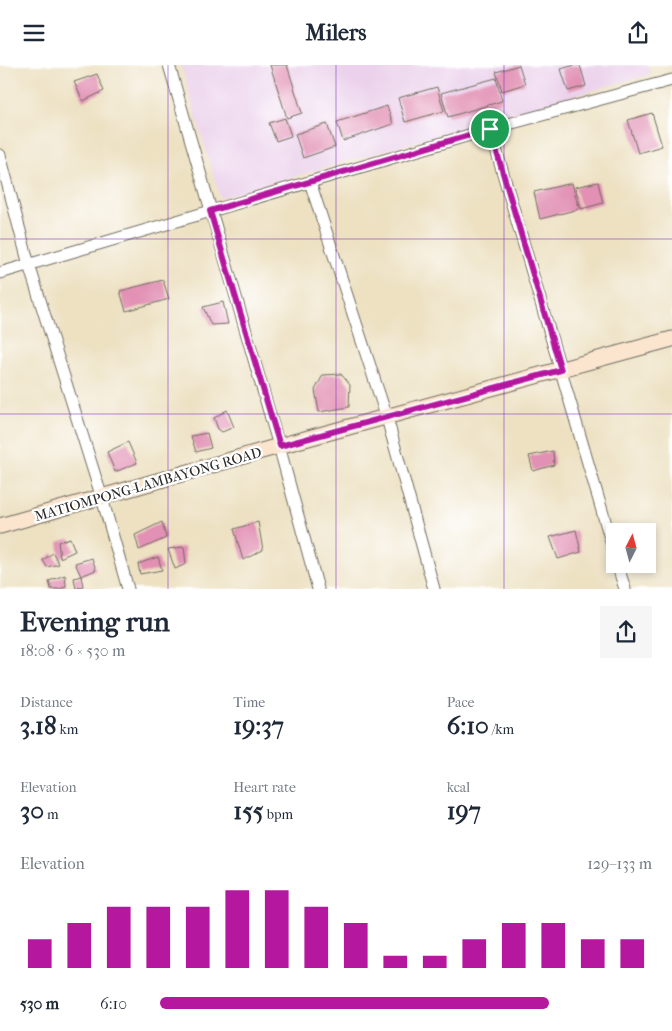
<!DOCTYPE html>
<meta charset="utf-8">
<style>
:root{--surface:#fff;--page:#f6f6f7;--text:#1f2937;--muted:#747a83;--accent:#b5179e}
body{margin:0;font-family:"IM FELL French Canon",serif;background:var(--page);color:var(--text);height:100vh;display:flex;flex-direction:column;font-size:19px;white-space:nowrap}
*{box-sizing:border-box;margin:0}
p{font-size:16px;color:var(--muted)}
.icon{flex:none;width:28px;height:28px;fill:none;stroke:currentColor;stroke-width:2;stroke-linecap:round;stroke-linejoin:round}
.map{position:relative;height:524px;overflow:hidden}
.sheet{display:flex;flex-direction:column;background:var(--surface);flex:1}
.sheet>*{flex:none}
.needle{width:32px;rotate:6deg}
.tools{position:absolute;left:606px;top:458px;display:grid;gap:10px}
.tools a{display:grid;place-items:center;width:50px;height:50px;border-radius:0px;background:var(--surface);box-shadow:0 2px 8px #0003;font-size:25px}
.pin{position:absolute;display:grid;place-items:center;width:42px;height:42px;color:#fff;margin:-21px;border:2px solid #fff;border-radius:50%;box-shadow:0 1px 5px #0007}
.round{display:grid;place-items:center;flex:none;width:52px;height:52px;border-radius:0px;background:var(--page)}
.head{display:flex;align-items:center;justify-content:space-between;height:85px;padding:0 20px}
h1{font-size:28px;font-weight:700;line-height:38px}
.stats{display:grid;grid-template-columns:repeat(3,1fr);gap:8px;height:85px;padding:5px 20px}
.stats div{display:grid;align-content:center}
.stats b{font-size:25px;font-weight:700}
.stats small{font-size:14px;font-weight:400}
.stats p{font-size:14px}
.chart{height:140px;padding:10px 20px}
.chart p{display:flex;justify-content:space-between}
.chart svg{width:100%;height:90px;margin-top:5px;stroke:var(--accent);stroke-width:6}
ul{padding:0 20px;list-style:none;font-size:16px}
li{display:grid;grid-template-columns:80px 60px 1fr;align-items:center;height:38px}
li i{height:12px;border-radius:6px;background:var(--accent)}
header{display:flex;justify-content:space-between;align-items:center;height:65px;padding:0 20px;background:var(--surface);font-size:22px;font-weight:700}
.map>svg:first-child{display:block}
.built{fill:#ebd1eb}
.building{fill:#e290b4}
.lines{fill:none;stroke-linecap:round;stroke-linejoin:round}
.minor-casing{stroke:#6f6b60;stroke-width:13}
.secondary-casing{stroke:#6f6b60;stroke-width:17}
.minor{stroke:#fff;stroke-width:11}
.secondary{stroke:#fbe5cf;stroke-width:15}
.route-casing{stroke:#fff;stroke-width:10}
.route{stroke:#b5179e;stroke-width:6}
.grid{fill:none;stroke:#7b2cbf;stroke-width:1;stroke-opacity:0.55}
.labels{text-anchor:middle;stroke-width:4.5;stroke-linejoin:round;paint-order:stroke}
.street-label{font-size:14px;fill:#2b2b2b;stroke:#fff}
</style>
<header><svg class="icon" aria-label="menu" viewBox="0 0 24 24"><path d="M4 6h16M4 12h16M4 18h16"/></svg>Milers<svg class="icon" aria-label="share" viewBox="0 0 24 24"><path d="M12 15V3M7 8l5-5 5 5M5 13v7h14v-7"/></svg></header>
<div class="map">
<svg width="672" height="524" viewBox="0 0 672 524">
<rect width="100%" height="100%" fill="#fff"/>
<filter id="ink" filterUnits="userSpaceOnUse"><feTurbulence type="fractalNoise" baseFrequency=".02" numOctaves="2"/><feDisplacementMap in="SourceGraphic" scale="10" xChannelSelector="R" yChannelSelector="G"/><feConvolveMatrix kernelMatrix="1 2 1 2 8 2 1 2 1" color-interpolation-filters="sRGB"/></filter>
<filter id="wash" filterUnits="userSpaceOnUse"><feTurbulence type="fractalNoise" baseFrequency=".0096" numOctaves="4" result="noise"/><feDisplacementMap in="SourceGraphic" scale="20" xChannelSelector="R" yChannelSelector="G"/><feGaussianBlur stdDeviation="1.12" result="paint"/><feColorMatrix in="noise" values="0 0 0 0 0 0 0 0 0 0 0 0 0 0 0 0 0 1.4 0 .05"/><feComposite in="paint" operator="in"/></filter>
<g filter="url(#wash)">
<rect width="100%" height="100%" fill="#ede1c2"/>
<polygon class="built" points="181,0 648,0 650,9 220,133"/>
<g id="blocks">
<g class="building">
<polygon points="270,0 287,0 302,48 287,53"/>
<polygon points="519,0 525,19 502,26 496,7"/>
<polygon points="575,0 580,0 586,21 568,26 561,4"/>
<polygon points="97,9 104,26 83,36 74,17"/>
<polygon points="496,13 502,36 448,52 441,28"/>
<polygon points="437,22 444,46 405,57 398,33"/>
<polygon points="387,41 393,59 343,76 337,57"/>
<polygon points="652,48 662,81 638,88 628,55"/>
<polygon points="285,53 291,71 276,76 269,58"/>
<polygon points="327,59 335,82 303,93 295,69"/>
<polygon points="598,117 603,138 581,144 575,122"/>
<polygon points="572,118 579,144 540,154 534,127"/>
<polygon points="163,215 169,234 126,246 120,226"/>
<polygon points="223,237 228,259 211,260 203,242"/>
<polygon points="341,309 350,320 349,342 319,347 315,325 323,310"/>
<polygon points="227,345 234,362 222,367 218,364 214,353"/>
<polygon points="207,368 211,383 196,387 191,371"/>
<polygon points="128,377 137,398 115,407 107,387"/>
<polygon points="553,386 554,400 533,406 529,391"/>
<polygon points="162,457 166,473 139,485 135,470"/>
<polygon points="258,457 263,485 243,495 234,464"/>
<polygon points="576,465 581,487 558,494 550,472"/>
<polygon points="70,473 75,486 60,493 58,477"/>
<polygon points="184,482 186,499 175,504 168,484"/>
<polygon points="53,488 59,499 47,502 43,495"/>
<polygon points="158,492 162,505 140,509 138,499"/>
<polygon points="92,493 96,505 81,511 75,498"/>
<polygon points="65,510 66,521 60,524 51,524 49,516"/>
<polygon points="81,511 83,521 76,524 74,513"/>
</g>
</g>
</g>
<g filter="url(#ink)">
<use href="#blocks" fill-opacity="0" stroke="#6f6b60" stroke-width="1"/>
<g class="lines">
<g class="minor-casing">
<g id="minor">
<polyline points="169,0 279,381 318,524"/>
<polyline points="490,64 615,490"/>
<polyline points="0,90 29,200 102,433 128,524"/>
<polyline points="310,117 387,353 434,524"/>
<polyline points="0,208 490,64 672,15"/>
<polyline points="617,499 625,524"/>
</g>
</g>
<g class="secondary-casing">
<polyline id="secondary" points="0,461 279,381 672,274"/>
</g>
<use href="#minor" class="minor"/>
<use href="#secondary" class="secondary"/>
</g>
</g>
<g class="lines" filter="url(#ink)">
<g class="route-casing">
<polygon id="route" points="490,64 561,305 280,381 210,146"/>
</g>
<use href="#route" class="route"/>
</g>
<path class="grid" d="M168,0v524M336,0v524M504,0v524M0,174h672M0,349h672"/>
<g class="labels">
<g class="street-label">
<text transform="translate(148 419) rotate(-16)" y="5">MATIOMPONG-LAMBAYONG ROAD</text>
</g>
</g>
</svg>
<div class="tools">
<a><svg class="needle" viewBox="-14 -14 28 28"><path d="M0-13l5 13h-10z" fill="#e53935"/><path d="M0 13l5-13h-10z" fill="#747a83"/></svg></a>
</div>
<div class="pin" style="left:490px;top:64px;background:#1e9e55"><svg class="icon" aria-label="arrive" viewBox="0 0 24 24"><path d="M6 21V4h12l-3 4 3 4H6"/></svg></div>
</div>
<section class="sheet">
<div class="head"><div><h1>Evening run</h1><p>18:08 · 6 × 530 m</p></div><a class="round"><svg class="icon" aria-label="share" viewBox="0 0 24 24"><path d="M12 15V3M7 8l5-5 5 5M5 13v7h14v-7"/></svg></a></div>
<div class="stats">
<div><p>Distance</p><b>3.18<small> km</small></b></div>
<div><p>Time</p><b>19:37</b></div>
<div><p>Pace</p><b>6:10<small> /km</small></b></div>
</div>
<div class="stats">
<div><p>Elevation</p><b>30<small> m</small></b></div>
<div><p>Heart rate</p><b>155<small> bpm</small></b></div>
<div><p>kcal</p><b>197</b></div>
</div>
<div class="chart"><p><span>Elevation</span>129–133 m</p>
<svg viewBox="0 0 160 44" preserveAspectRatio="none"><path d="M5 44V30M15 44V22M25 44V14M35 44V14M45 44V14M55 44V6M65 44V6M75 44V14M85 44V22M95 44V38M105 44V38M115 44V30M125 44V22M135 44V22M145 44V30M155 44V30"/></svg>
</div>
<ul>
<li><b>530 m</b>6:10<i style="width:79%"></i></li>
</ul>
</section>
